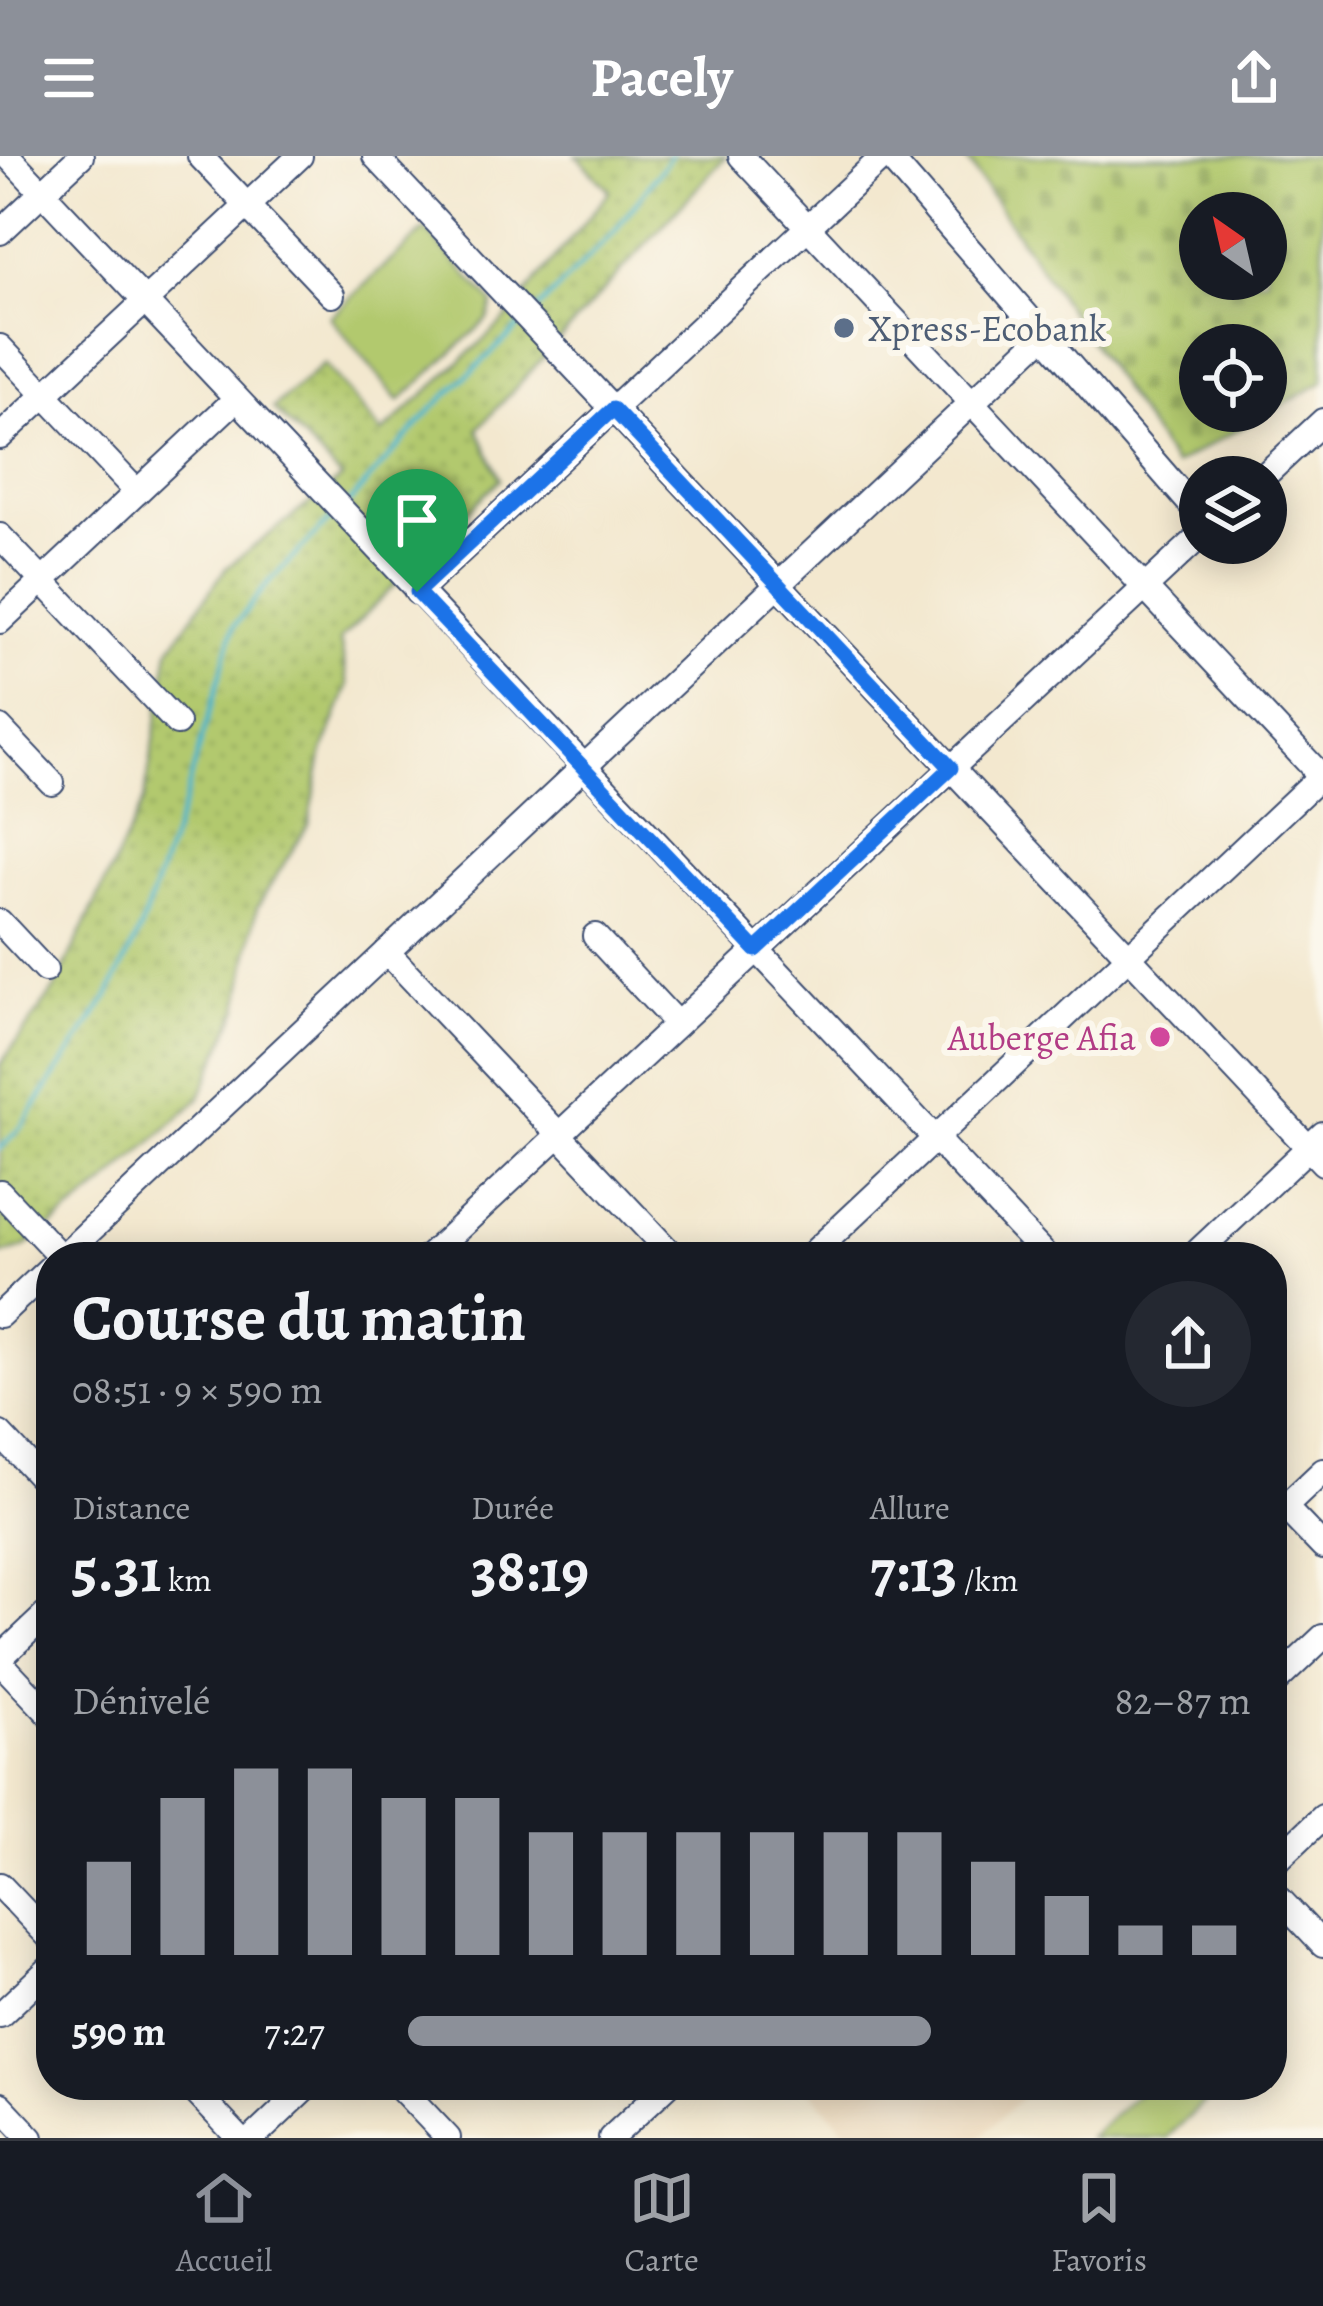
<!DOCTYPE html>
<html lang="fr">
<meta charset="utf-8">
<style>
:root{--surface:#171b24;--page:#242831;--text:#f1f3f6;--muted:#9ea1a6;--line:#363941;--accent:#8c9099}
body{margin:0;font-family:Alegreya,serif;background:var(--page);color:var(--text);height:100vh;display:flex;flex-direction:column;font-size:45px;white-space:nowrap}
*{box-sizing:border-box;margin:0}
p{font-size:39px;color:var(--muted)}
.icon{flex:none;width:66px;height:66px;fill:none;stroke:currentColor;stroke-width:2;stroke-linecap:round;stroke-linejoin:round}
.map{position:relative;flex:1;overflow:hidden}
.sheet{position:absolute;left:36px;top:1086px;width:1251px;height:858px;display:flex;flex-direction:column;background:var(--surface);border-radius:48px;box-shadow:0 6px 30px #0003}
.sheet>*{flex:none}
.needle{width:78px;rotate:326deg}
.buttons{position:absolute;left:1179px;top:36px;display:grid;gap:24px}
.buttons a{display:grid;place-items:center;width:108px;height:108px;border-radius:50%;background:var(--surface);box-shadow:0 6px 30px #0003;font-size:60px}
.pin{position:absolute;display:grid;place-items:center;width:102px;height:102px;color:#fff;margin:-123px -51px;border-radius:50% 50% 50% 0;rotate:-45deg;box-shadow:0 0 12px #0007}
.pin .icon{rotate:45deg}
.round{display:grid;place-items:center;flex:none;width:126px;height:126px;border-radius:63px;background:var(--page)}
.summary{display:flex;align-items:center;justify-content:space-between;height:204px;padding:0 36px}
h1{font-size:66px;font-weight:700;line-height:90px}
.metrics{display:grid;grid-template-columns:repeat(3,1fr);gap:18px;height:204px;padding:12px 36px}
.metrics div{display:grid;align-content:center}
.metrics b{font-size:60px;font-weight:700}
.metrics small{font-size:33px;font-weight:400}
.metrics p{font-size:33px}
.chart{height:336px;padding:24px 36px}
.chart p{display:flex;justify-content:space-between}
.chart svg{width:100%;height:216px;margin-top:12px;stroke:var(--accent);stroke-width:6}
ul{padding:0 36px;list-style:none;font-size:39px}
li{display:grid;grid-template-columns:192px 144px 1fr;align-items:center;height:90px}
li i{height:30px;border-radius:15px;background:var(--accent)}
header{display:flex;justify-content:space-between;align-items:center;height:156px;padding:0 36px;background:var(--accent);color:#fff;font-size:54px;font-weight:700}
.menu{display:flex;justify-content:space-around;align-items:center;height:168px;border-top:3px solid var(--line);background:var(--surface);font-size:33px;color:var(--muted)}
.menu a{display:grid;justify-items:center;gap:6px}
.menu .current{color:var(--accent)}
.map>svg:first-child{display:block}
.built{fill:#ecd8ba}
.grass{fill:url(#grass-dots);stroke:#667c66;stroke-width:3}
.cemetery{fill:url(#cemetery-stones);stroke:#667c66;stroke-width:3;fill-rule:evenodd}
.garden{fill:#b2c96e;stroke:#667c66;stroke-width:3}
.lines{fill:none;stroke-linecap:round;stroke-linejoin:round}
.stream{stroke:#4db6cb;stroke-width:4.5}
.minor-casing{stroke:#3b4b6f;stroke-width:28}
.minor{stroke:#fff;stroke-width:24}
.route-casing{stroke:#fff;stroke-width:24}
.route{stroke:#1a73e8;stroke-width:15}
.service-dot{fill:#5c6f8a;stroke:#fbf7ec;stroke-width:4.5}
.hotel-dot{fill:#d1479c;stroke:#fbf7ec;stroke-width:4.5}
.labels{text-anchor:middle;stroke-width:12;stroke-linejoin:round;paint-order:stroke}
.service-label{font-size:36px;fill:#4e5e75;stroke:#fbf7ec;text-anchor:start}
.hotel-label{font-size:36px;fill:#b23c85;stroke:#fbf7ec;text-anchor:end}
</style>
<header><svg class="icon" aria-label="menu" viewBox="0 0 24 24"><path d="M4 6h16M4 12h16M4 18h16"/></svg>Pacely<svg class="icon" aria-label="share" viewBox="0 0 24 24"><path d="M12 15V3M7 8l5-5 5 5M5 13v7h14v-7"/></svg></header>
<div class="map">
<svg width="1323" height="1982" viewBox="0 0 1323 1982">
<defs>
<pattern id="grass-dots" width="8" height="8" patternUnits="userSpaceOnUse" patternTransform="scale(3)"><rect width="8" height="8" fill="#b2c96e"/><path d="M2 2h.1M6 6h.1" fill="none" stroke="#98ad62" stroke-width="1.8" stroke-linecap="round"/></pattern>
<pattern id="cemetery-stones" width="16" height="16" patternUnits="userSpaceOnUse" patternTransform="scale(3)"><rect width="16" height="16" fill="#b2c96e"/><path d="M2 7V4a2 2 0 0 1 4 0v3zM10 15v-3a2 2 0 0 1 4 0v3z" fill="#98ad62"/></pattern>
</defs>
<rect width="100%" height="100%" fill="#fbf7ec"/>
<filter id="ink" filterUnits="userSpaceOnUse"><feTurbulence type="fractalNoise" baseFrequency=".00833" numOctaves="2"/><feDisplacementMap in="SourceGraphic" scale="24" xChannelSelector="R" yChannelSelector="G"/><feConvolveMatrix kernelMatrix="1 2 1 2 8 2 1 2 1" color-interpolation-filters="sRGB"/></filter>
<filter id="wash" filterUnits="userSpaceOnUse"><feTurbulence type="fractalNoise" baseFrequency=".004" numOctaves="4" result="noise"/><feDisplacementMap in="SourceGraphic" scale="48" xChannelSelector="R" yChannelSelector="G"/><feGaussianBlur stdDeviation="2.7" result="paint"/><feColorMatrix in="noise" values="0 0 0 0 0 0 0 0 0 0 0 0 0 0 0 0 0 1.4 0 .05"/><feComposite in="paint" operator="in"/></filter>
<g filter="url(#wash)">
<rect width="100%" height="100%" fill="#f3e8cf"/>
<polygon class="built" points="805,1929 1035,1929 979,1982 853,1982"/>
<polygon class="grass" points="577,0 726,0 478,273 500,323 340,484 348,530 322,599 309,667 257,751 239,851 199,943 100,1033 24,1092 0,1099 0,909 54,834 144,645 169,494 226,412 342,322 273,252 324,208 382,277 502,167 610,35"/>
<path class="cemetery" d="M964,0h359v226l-149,83zM1200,57h66v66h-66zM1200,189h66v66h-66z"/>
<g class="garden">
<polygon points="425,73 493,147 488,163 399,245 330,161"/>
<polygon points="1146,1929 1193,1929 1207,1944 1166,1982 1089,1982"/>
</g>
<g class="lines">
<g class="stream">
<polyline points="533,158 614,76 671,0"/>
<polyline points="349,347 431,254 520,170"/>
<polyline points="0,993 22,970 107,842 139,777 184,647 234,470 268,427 336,358"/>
</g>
</g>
</g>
<g filter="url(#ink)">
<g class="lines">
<g class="minor-casing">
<g id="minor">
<polyline points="8,0 1047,1101"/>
<polyline points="200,0 332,139"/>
<polyline points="375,0 1323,1007"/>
<polyline points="741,0 1323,622"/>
<polyline points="888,0 1200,359"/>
<polyline points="0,76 81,0"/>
<polyline points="0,191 137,336"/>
<polyline points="0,281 300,0"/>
<polyline points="1263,321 1323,265"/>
<polyline points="0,380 177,567"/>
<polyline points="417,436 884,0"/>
<polyline points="0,465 236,243"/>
<polyline points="0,572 52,627"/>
<polyline points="0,766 45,814"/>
<polyline points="595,780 677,868"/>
<polyline points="387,796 674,1101"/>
<polyline points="0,1036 61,1101"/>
<polyline points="62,1101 1044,179"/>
<polyline points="428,1101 1200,380"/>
<polyline points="809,1101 1323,618"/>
<polyline points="1192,1101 1323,978"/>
<polyline points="0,1159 51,1111"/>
<polyline points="0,1278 51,1332"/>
<polyline points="1272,1338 1323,1391"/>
<polyline points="1272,1363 1323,1315"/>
<polyline points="0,1502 51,1454"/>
<polyline points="0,1506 51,1560"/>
<polyline points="1272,1529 1323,1481"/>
<polyline points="1272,1709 1323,1661"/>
<polyline points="0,1729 51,1783"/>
<polyline points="1272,1735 1323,1789"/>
<polyline points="0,1859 51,1811"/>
<polyline points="189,1929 239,1982"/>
<polyline points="398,1929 448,1982"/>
<polyline points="0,1949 31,1982"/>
<polyline points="253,1982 309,1929"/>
<polyline points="611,1982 668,1929"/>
</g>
</g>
<use href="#minor" class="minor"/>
</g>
</g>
<g class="lines" filter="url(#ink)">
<g class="route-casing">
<polygon id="route" points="613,253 951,612 756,794 417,436"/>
</g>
<use href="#route" class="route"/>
</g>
<circle class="service-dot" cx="844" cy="172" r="12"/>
<circle class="hotel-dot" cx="1160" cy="881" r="12"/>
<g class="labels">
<g class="service-label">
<text x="868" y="185">Xpress-Ecobank</text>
</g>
<g class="hotel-label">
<text x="1136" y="894">Auberge Afia</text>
</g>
</g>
</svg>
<div class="buttons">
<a><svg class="needle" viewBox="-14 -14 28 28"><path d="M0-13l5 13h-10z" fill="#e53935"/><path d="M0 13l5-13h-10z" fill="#9ea1a6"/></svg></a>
<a><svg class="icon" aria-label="locate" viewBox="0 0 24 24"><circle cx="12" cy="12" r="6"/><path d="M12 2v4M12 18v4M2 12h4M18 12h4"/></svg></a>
<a><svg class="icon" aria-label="layers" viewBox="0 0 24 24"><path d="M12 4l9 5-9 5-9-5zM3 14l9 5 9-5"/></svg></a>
</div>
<div class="pin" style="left:417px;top:436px;background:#1e9e55"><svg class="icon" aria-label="arrive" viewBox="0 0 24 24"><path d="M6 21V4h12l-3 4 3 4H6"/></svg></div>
<section class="sheet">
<div class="summary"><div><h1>Course du matin</h1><p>08:51 · 9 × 590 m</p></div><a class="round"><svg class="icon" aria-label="share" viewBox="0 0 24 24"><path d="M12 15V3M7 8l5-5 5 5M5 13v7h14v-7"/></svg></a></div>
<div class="metrics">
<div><p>Distance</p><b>5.31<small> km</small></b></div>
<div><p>Durée</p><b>38:19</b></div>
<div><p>Allure</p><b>7:13<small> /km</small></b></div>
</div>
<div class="chart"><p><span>Dénivelé</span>82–87 m</p>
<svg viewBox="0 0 160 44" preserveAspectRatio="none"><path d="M5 44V25M15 44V12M25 44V6M35 44V6M45 44V12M55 44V12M65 44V19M75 44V19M85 44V19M95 44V19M105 44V19M115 44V19M125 44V25M135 44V32M145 44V38M155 44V38"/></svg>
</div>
<ul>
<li><b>590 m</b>7:27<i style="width:62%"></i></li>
</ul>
</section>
</div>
<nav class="menu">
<a class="current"><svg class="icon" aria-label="home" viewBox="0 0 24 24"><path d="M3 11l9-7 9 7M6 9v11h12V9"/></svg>Accueil</a>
<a><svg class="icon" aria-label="map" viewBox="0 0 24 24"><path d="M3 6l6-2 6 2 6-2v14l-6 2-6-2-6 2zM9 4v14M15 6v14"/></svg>Carte</a>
<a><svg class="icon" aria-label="saved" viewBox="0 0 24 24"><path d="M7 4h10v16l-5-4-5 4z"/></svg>Favoris</a>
</nav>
